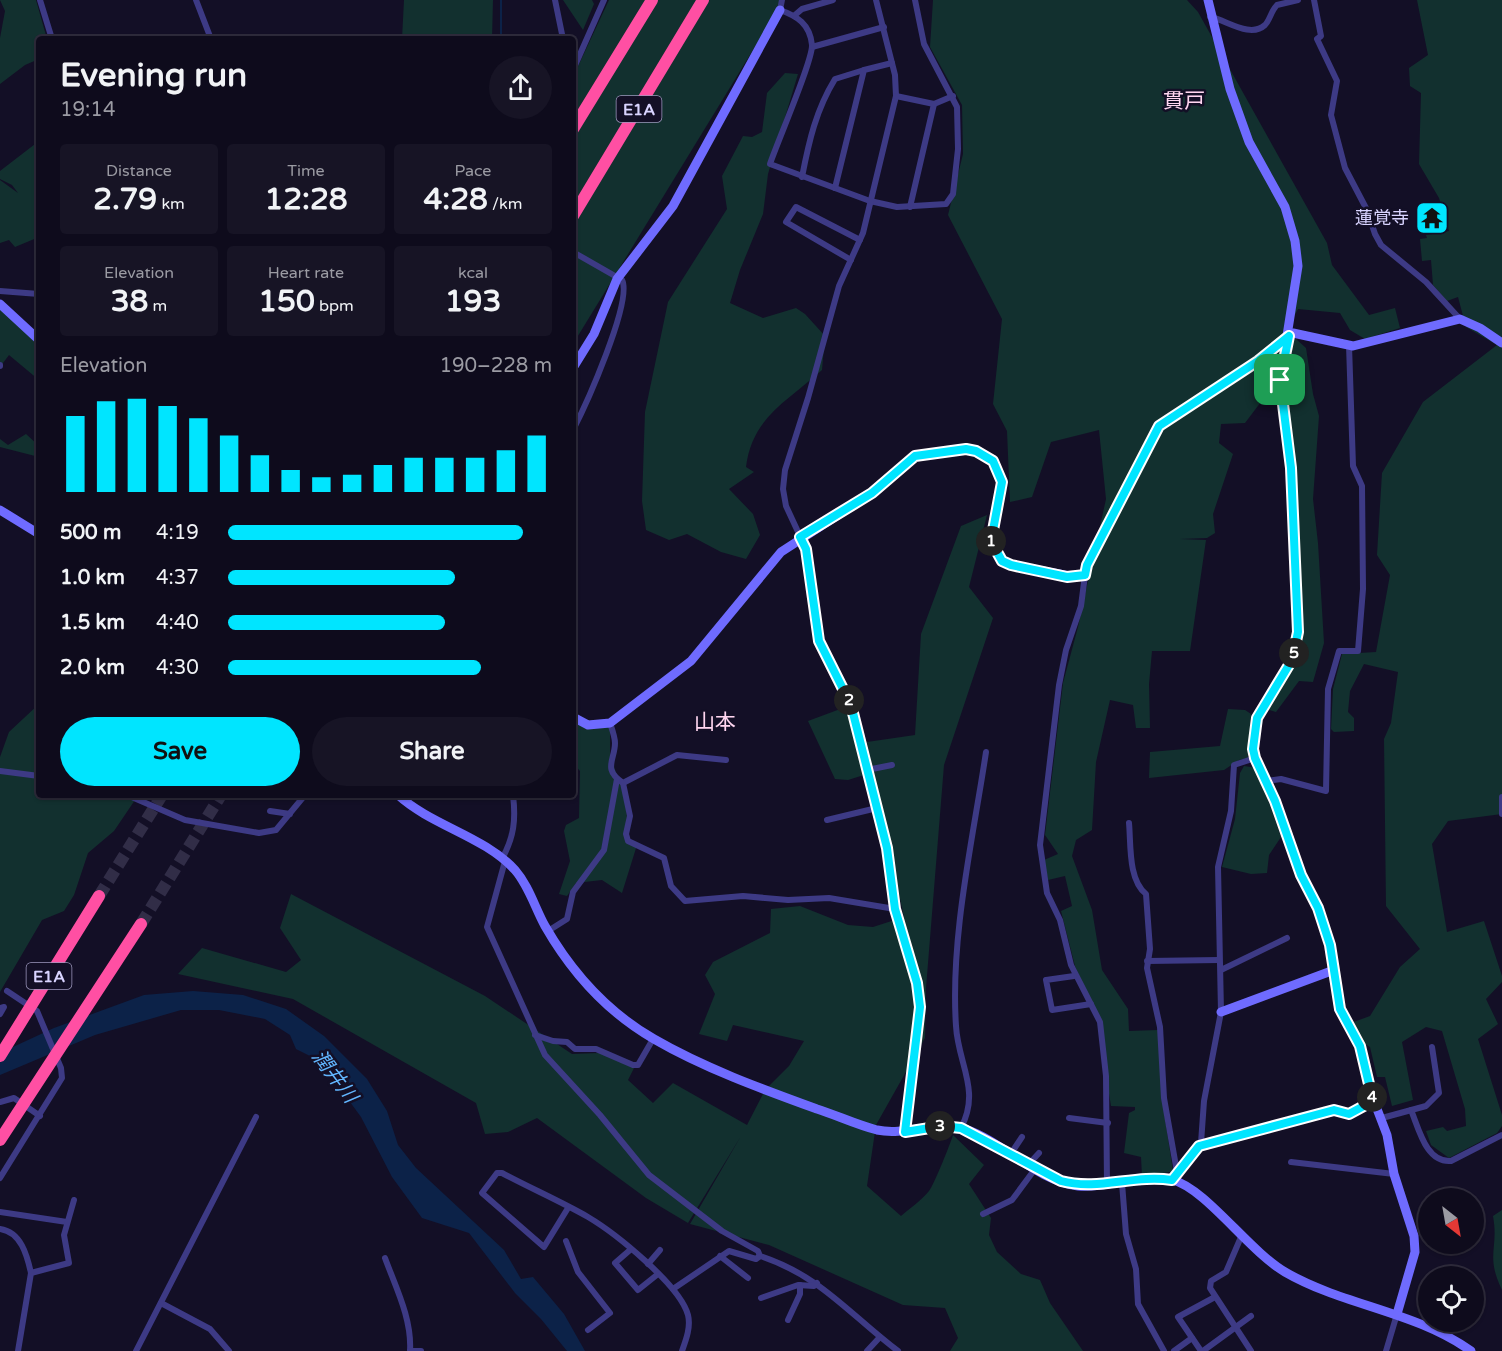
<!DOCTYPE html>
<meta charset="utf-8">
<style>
:root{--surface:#0e0b1c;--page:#171425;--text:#f1f3f6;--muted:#9b9ba3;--line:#2e2b3b;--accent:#00e5ff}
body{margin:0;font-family:"Varela Round","Noto Sans JP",sans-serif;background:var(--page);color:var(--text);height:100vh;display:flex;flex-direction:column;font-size:22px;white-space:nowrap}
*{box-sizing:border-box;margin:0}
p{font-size:20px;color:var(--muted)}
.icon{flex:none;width:33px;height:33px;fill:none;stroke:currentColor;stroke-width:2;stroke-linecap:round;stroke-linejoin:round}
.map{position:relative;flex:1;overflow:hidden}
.panel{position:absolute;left:36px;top:36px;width:540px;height:762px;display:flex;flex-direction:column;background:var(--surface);border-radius:6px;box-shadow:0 2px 4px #0004,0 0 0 2px var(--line)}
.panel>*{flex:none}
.needle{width:39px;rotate:149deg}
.controls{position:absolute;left:1418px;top:1188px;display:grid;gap:12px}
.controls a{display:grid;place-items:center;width:66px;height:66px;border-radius:50%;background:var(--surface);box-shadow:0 2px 4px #0004,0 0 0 2px var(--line);font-size:30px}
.pin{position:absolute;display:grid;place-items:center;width:51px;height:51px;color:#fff;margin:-26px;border-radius:12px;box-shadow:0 3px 9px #0006}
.km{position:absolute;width:30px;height:30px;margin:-15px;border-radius:50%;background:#222;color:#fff;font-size:16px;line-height:30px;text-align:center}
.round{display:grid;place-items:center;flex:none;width:63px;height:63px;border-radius:32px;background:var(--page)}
.overview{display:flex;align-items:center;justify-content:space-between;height:102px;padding:0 24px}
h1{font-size:33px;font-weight:700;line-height:45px}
.stats{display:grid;grid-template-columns:repeat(3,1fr);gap:9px;height:102px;padding:6px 24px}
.stats div{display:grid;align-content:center;border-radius:6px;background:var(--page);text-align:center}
.stats b{font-size:30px;font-weight:700}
.stats small{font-size:16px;font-weight:400}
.stats p{font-size:16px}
.chart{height:168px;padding:12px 24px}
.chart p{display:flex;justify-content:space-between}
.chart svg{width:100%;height:108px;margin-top:6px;stroke:var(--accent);stroke-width:6}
.button{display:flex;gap:12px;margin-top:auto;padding:12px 24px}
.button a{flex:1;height:69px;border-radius:36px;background:var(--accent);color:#111;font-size:24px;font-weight:700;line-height:69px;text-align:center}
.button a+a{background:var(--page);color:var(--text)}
ul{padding:0 24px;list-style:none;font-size:20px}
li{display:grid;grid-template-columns:96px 72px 1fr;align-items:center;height:45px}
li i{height:15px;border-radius:8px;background:var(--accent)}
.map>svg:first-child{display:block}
.green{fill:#12302f}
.water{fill:#0c2248}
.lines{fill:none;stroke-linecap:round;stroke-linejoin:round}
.stream{stroke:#0c2248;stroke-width:2}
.highway-tunnel{stroke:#312d47;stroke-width:12;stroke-dasharray:12 6;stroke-linecap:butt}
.street{stroke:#3d3a85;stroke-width:6}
.secondary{stroke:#6f6bff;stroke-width:9}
.highway{stroke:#ff4fa3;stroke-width:12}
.highway-bridge{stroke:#ff4fa3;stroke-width:12}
.route-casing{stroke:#fff;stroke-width:12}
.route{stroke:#00e5ff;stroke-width:8}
.labels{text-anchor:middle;stroke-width:5;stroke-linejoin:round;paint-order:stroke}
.shield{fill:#130f26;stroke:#9e99be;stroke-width:1.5}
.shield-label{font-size:16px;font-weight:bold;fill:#d9d4ff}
.poi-label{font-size:18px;fill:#d9d4ff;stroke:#130f26;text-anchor:end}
.water-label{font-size:20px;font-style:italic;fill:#62b6ff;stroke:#130f26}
.quarter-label{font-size:21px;fill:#ffd6f0;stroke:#130f26}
</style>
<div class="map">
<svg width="1502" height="1351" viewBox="0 0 1502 1351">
<rect width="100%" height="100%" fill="#130f26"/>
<g class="green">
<polygon points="0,0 36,0 47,39 39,39 39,59 25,65 0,84 0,38 5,11"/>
<polygon points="404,0 493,0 492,39 402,39"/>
<polygon points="563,0 592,0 594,4 583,30"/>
<polygon points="609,0 781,0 775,14 573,344 573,77"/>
<polygon points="933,0 1187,0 1198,12 1327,243 1332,265 1369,315 1395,308 1400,328 1365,339 1350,330 1340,313 1298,309 1286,332 1273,345 1296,339 1306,348 1313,394 1319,416 1313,499 1318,543 1324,643 1313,682 1299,681 1276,712 1266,709 1299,653 1298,572 1287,398 1267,394 1245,423 1221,424 1219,443 1233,454 1213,514 1215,533 1207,538 1180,539 1206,540 1190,651 1152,651 1149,684 1150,728 1136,728 1133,705 1110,700 1096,762 1092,830 1076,840 1072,856 1092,910 1102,970 1128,1009 1129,1031 1158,1030 1164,1112 1173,1171 1170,1172 1142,1176 1141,1157 1124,1153 1129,1113 1135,1110 1135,1107 1111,1106 1096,1014 1075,966 1061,911 1072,906 1065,876 1048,880 1044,860 1058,854 1045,835 1063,683 1078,627 1106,499 1099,430 1051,442 1032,497 1010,502 1007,431 993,404 1002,319 948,215 963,154 962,105 930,47"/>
<polygon points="1417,0 1502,0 1502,814 1448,821 1432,844 1447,932 1484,921 1502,976 1502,982 1486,999 1498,1024 1478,1039 1502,1115 1502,1126 1497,1133 1449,1158 1431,1145 1426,1131 1443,1127 1447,1131 1466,1126 1465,1109 1442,1031 1426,1027 1402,1042 1413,1100 1392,1106 1385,1077 1377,1077 1370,1047 1360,1041 1351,1023 1370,1016 1400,967 1420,949 1386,906 1384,739 1391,723 1398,672 1364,664 1350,691 1348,712 1354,718 1354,731 1334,732 1331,729 1333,689 1342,654 1376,652 1390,575 1377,555 1382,473 1423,402 1497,345 1466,327 1458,297 1447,301 1433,285 1431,260 1422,261 1420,239 1427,238 1426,235 1449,231 1439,198 1419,164 1421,93 1410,86 1409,68 1428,55"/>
<path d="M785,73l13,1 -30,100 -5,40 -23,56 -10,33 33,15 33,-10 9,6 20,22 -3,34c-34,31 -70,47 -76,97l8,5 -25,17 24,25 7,21 -14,24 -25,-7 -34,-18 -18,6 -23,-10 -4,-29 3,-89 23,-110 59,-93 -5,-33 21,-40 9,1 10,-5 5,-39z"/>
<polygon points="39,141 39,190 36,192 39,198 39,237 15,247 9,240 0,243 0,180 18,193 12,185 0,179 0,171"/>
<polygon points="0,304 39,340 39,380 9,355 0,367"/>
<polygon points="26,434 39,446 39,457 0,447 0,439 8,445"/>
<path d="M987,515l-18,72 24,31 -49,147 -18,223 -1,50 -49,87 -9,61 34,30c9,-8 21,-16 28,-25 5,-6 22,-49 24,-56l31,30 -15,19 22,34 -2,17 8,17 24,22 19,6 10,23 33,48h-133l8,-13 -13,-30 -42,-3 -134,-60 -79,-21 51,-88 -53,87 -42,-25 -109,-80 -29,14 -23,2 -9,-31 -183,-104 -115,-25 24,-26 84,24 15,-12 -21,-32 11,-34 194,102 87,58 27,-1 36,13 -7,14 25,23 20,-20 74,42 18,-35 24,-24 15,-25 -71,-16 -6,16 -28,-7 16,-40 -10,-19 8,-13 57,-29 1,-24 29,-3 48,19 25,2 31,-10 -37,-175 48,-7 6,-101 40,-108z"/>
<polygon points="39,704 39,795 128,795 135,800 114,831 88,853 74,895 64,911 42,920 0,992 0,757 9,732"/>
<polygon points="851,705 867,774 848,780 835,779 808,721"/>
<polygon points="1228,709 1245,710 1251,714 1248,758 1239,760 1224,770 1149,778 1150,752 1220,746"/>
<polygon points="573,717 588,725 610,723 610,756 626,799 628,841 637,845 622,893 602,880 576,883 567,896 559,894 570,861 564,831 566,825 579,818 580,771 573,763"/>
<polygon points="1244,766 1257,768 1281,837 1269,855 1267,873 1251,874 1222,867 1235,819 1240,773"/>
<path d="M1502,1210v80c-17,-35 -3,-41 -9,-74z"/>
</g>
<polygon class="water" points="193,991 243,995 286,1009 324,1036 367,1079 387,1111 398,1145 416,1168 504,1250 521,1279 533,1277 564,1314 585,1351 567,1351 541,1319 515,1293 469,1233 422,1218 392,1177 361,1117 320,1061 296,1049 290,1035 265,1019 219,1010 181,1010 95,1035 0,1075 0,1053 54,1028 144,995"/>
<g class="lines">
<polyline class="stream" points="501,0 501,39"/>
<g class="highway-tunnel">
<polyline points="99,896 162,795"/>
<polyline points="141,924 221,795"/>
</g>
<g class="street">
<polyline points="40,0 52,39"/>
<polyline points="196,0 211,39"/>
<polyline points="555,0 563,39"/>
<path d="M782,0l-2,10c17,6 30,14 32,35 1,15 -35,98 -42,119l100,37 27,6 49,-3 7,-10 5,-45 -1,-42 -33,-63 -9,-44"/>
<polyline points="876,0 895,75 896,96 863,233 839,286 808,398 785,470 783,489 786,506 806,549 819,641 851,705 887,848 895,909 917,983 920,1007 905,1132"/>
<polyline points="1314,0 1321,36 1317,39 1337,81 1331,115 1345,168 1367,210 1375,234 1381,245 1426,282 1460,319"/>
<polyline points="795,15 802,9 833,0"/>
<path d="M1210,17c15,2 40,22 55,8 5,-5 6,-14 12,-20l21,-5"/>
<polyline points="812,47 884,27"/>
<polyline points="573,70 604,0"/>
<polyline points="896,96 934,104 953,96"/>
<path d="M802,177c7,-36 14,-67 33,-98l29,-9"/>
<polyline points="835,188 864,70 892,63"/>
<polyline points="910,207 934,104"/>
<path d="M573,252l49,28c11,21 -37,127 -49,150"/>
<polyline points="851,260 786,222 796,207 860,240"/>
<polyline points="0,291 39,294"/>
<polyline points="0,365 0,366"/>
<polyline points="1085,575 1081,606 1066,650 1059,685 1040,845 1047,893 1060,920 1071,965 1100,1022 1106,1076 1107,1185"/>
<path d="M610,723c2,6 5,14 5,20 0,17 -13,26 8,40l54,-28 49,5"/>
<polyline points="867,770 892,765"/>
<polyline points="0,771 39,776"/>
<polyline points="1267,781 1281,779 1326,791 1328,689 1339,651 1358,651 1363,589 1362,486 1353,466 1349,345"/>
<polyline points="623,783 630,816 626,834 628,841 664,858 671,886 685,901 743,896 788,900 829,898 895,909"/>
<polyline points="127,795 185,820 259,833 276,830 305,795"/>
<polyline points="1502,797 1502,814"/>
<polyline points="270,811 290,814"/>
<polyline points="827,820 877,808"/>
<path d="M1129,823c2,21 -1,57 17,71l4,55 -3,19 13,59 4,71 13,74"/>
<path d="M502,859c12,-22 14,-39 11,-64"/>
<path d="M505,861l-18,66 58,128 55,60 49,60 73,56 36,20 2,5c61,20 89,58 138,95"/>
<polyline points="548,931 567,919 573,892 604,850 617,779"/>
<polyline points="1147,961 1219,960"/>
<polyline points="1221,970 1287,938"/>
<polyline points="1074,976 1046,980 1052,1010 1091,1004"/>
<polyline points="0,1008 4,1007 0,1014"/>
<polyline points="535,1035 553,1041 567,1042 575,1049 596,1049 633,1065 638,1065 653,1039"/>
<polyline points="0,1102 14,1098 40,1116"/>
<path d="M1411,1110c8,19 15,53 40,51l51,-26"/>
<polyline points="1069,1118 1108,1123"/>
<polyline points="1382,1118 1426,1106 1439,1093 1432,1047"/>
<path d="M961,1128c20,-38 -3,-64 -5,-102 -6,-89 17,-187 30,-274"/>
<polyline points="1199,1146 1334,1110 1349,1114 1373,1101"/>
<polyline points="1010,1155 1022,1137"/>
<polyline points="1291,1162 1394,1174"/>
<polyline points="1028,1165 1039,1153"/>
<polyline points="0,1178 62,1078 61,1068 37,1011 7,991"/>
<polyline points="1172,1180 1201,1143 1204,1101 1221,1012 1218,867 1231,811 1234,765 1255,758"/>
<polyline points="1122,1183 1126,1234 1136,1269 1138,1304 1164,1351"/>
<path d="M568,1208l-24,39 -62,-54 15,-20h5c28,15 58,28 86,44 27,16 92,68 100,98 3,12 -2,25 -6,36"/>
<polyline points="0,1212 67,1222"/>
<polyline points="983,1214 1012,1200 1035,1169"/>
<path d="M0,1229c21,3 27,26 31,44"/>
<polyline points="1241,1237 1226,1272 1211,1281 1210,1288 1251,1351"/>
<polyline points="566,1241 578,1272 610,1313 588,1330"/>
<polyline points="630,1250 615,1263 638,1290 658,1274"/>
<polyline points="720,1256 748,1278"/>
<path d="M385,1258c11,30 27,61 25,93"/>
<polyline points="648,1264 660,1250"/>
<polyline points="673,1289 729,1251 756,1259 760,1256"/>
<polyline points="761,1298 798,1285 814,1286 817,1283"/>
<polyline points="161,1303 210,1329 229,1351"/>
<polyline points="788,1320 800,1294 800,1285"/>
<polyline points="18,1351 31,1273 69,1263 64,1235 74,1200"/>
<polyline points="136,1351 256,1117"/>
<polyline points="410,1351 421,1351"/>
<polyline points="867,1351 880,1337"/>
<polyline points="1174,1351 1192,1338"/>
<polyline points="1201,1351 1178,1317 1215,1297"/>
<polyline points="1203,1351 1251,1316"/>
<polyline points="1386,1351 1397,1314"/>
</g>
<g class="secondary">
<polyline points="1208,0 1230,89 1249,142 1285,207 1295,241 1298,266 1280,380 1291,468 1298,632 1292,660 1257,718 1253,749 1255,758 1270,788 1301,875 1318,908 1330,945 1339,1009 1360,1046 1369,1088 1387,1135 1394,1174 1414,1236 1415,1252 1397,1314"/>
<polyline points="0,304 39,340"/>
<polyline points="573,368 594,334 617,279 673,206 780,10"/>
<polyline points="0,510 39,534"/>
<polyline points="573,717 588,725 610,723 691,661 781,552 872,493 915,456 966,449 976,451 993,461 1002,482 991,541 1002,561 1011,565 1075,577 1085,575 1087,565 1159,426 1258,361 1293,333 1353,346 1460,319 1480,328 1502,343"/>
<path d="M398,795c34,31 86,41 117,75 14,16 20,38 30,56 27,47 62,86 109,113 50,29 108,50 163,70 19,6 40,16 60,21 30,6 59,-10 88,-1 39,13 70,51 113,57 31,3 64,-14 95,-6 33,9 76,71 112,92 59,34 130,39 186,79"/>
<polyline points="1221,1012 1334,970"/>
</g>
<g class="highway">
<polyline points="573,129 652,0"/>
<polyline points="573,216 703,0"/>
</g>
<g class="highway-bridge">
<polyline points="0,1056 99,896"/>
<polyline points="0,1140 141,924"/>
</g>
</g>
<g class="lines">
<g class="route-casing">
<path id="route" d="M1289,336l-9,44 11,88 7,164 -6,28 -35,58 -4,31 2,9 20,43 26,74 17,33 12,37 10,64 20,37 13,55 -24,13 -15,-4 -135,36 -27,34c-38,-6 -73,11 -111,1l-100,-53 -19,-2 -37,6 15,-125 -3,-24 -22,-74 -8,-61 -36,-143 -32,-64 -13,-92 -6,-12 72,-44 43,-37 51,-7 10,2 17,10 9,21 -11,59 11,20 9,4 56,12 18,-2 2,-10 72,-139 99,-65z"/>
</g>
<use href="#route" class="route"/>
</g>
<defs>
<g id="temple-square" transform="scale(1.725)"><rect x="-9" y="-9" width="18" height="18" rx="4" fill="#00e5ff" stroke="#130f26"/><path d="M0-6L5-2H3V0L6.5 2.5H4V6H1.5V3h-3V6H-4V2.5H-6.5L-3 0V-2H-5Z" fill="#111"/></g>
</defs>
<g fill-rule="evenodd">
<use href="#temple-square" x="1432" y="218"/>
</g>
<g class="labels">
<g class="shield">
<rect x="616.5" y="96" width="45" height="26" rx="4.5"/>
<rect x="26.5" y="963" width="45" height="26" rx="4.5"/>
</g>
<g class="shield-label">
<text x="639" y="115">E1A</text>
<text x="49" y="982">E1A</text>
</g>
<g class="poi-label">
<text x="1409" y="224">蓮覚寺</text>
</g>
<g class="water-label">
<text transform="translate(335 1076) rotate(53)" y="7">潤井川</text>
</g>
<g class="quarter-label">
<text x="1184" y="108">貫戸</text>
<text x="715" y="729">山本</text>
</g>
</g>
</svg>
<div class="controls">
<a><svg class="needle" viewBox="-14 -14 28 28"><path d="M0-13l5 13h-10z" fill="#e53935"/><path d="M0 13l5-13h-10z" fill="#9b9ba3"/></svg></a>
<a><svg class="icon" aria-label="locate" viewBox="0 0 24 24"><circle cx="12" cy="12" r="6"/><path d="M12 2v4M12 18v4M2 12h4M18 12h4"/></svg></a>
</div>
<div class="pin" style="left:1280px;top:380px;background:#1e9e55"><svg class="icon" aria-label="arrive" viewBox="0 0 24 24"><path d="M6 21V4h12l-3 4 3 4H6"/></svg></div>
<b class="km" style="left:991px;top:541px">1</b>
<b class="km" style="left:849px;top:700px">2</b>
<b class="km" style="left:940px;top:1126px">3</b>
<b class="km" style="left:1372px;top:1097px">4</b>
<b class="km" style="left:1294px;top:653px">5</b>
<section class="panel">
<div class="overview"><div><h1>Evening run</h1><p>19:14</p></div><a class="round"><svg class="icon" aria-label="share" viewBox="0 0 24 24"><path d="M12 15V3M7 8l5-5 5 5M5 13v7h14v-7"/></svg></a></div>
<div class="stats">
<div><p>Distance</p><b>2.79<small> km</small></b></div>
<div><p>Time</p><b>12:28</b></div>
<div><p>Pace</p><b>4:28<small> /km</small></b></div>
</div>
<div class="stats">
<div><p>Elevation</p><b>38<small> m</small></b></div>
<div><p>Heart rate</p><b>150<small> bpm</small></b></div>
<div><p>kcal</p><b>193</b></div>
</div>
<div class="chart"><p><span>Elevation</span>190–228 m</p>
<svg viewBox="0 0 160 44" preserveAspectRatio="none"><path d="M5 44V13M15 44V7M25 44V6M35 44V9M45 44V14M55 44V21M65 44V29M75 44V35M85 44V38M95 44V37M105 44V33M115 44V30M125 44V30M135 44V30M145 44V27M155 44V21"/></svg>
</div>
<ul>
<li><b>500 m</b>4:19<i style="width:91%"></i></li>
<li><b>1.0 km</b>4:37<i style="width:70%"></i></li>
<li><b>1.5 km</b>4:40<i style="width:67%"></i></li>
<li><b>2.0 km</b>4:30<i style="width:78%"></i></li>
</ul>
<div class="button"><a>Save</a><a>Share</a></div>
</section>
</div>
